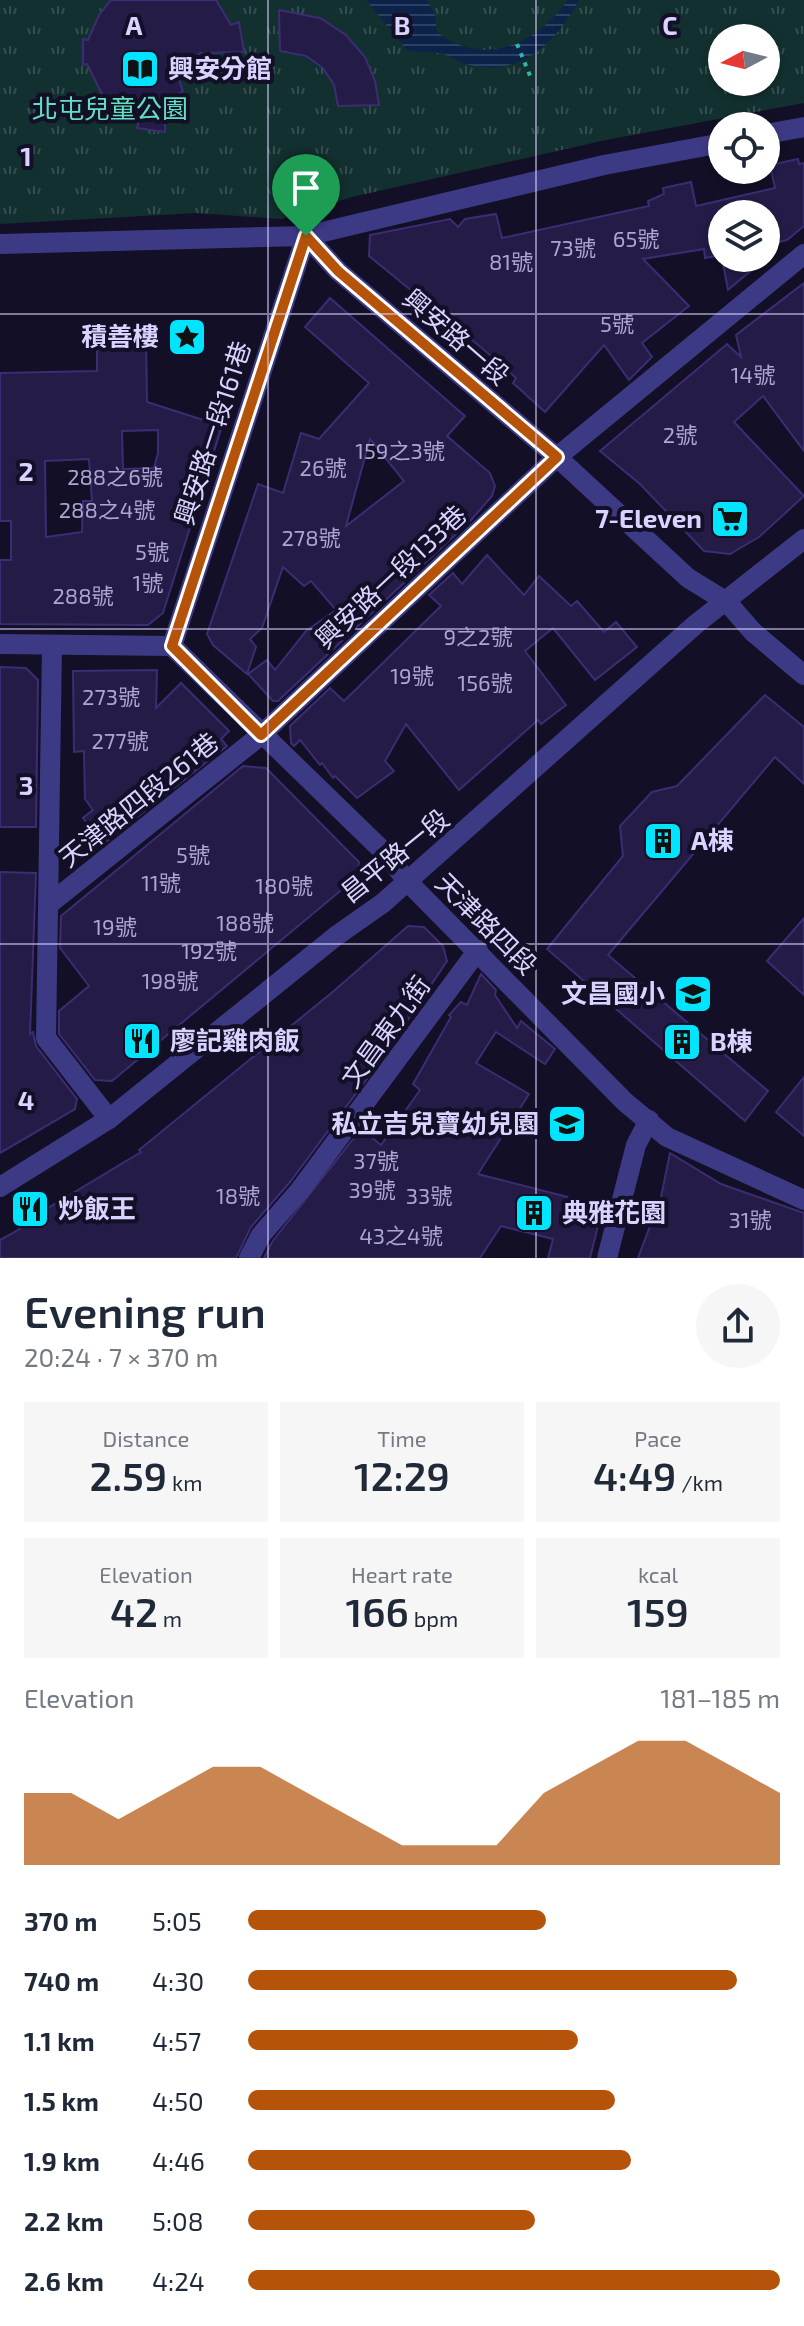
<!DOCTYPE html>
<meta charset="utf-8">
<style>
:root{--surface:#fff;--page:#f6f6f7;--text:#1f2937;--muted:#747a83;--accent:#b45309}
body{margin:0;font-family:"Exo 2","Noto Sans TC",sans-serif;background:var(--page);color:var(--text);height:100vh;display:flex;flex-direction:column;font-size:30px;white-space:nowrap}
*{box-sizing:border-box;margin:0}
p{font-size:26px;color:var(--muted)}
.icon{flex:none;width:44px;height:44px;fill:none;stroke:currentColor;stroke-width:2;stroke-linecap:round;stroke-linejoin:round}
.map{position:relative;height:1258px;overflow:hidden}
.drawer{display:flex;flex-direction:column;background:var(--surface);flex:1}
.drawer>*{flex:none}
.needle{width:52px;rotate:263deg}
.tools{position:absolute;left:708px;top:24px;display:grid;gap:16px}
.tools a{display:grid;place-items:center;width:72px;height:72px;border-radius:50%;background:var(--surface);box-shadow:0 2px 6px #0004;font-size:40px}
.pin{position:absolute;display:grid;place-items:center;width:68px;height:68px;color:#fff;margin:-82px -34px;border-radius:50% 50% 50% 0;rotate:-45deg;box-shadow:0 0 8px #0007}
.pin .icon{rotate:45deg}
.round{display:grid;place-items:center;flex:none;width:84px;height:84px;border-radius:42px;background:var(--page)}
.head{display:flex;align-items:center;justify-content:space-between;height:136px;padding:0 24px}
h1{font-size:44px;font-weight:600;line-height:60px}
.metrics{display:grid;grid-template-columns:repeat(3,1fr);gap:12px;height:136px;padding:8px 24px}
.metrics div{display:grid;align-content:center;border-radius:0px;background:var(--page);text-align:center}
.metrics b{font-size:40px;font-weight:600}
.metrics small{font-size:22px;font-weight:400}
.metrics p{font-size:22px}
.chart{height:224px;padding:16px 24px}
.chart p{display:flex;justify-content:space-between}
.chart svg{width:100%;height:144px;margin-top:8px;fill:var(--accent);opacity:.7}
ul{padding:0 24px;list-style:none;font-size:26px}
li{display:grid;grid-template-columns:128px 96px 1fr;align-items:center;height:60px}
li i{height:20px;border-radius:10px;background:var(--accent)}
.map>svg:first-child{display:block}
.park{fill:url(#park-tufts);fill-rule:evenodd}
.water{fill:url(#water-rules)}
.building{fill:#241b47;stroke:#3b2d73;stroke-width:2;fill-rule:evenodd}
.lines{fill:none;stroke-linecap:round;stroke-linejoin:round}
.path{stroke:#2fb8b0;stroke-width:4;stroke-dasharray:4 6;stroke-linecap:butt}
.minor{stroke:#3d3a85;stroke-width:20}
.route-casing{stroke:#fff;stroke-width:16}
.route{stroke:#b45309;stroke-width:10}
.grid{fill:none;stroke:#d9d4ff;stroke-width:2;stroke-opacity:0.55}
.labels{text-anchor:middle;stroke-width:8;stroke-linejoin:round;paint-order:stroke}
.number-label{font-size:22px;fill:#aca6d1}
.poi-label{font-size:26px;font-weight:bold;fill:#d9d4ff;stroke:#130f26;text-anchor:start}
.park-label{font-size:26px;fill:#5fe0c0;stroke:#130f26}
.street-label{font-size:26px;fill:#d9d4ff;stroke:#130f26}
.grid-label{font-size:26px;text-anchor:middle;font-weight:bold;fill:#d9d4ff;stroke:#130f26;stroke-width:8;stroke-linejoin:round;paint-order:stroke}
</style>
<div class="map">
<svg width="804" height="1258" viewBox="0 0 804 1258">
<defs>
<pattern id="park-tufts" width="24" height="20" patternUnits="userSpaceOnUse" patternTransform="scale(2)"><rect width="24" height="20" fill="#12302f"/><path d="M3 7l-1-3M5 7V3M7 7l1-3M15 17l-1-3M17 17v-4M19 17l1-3" fill="none" stroke="#344d4e"/></pattern>
<pattern id="water-rules" width="6" height="5" patternUnits="userSpaceOnUse" patternTransform="scale(2)"><rect width="6" height="5" fill="#0c2248"/><path d="M0 2.5h6" fill="none" stroke="#2f4163"/></pattern>
</defs>
<rect width="100%" height="100%" fill="#130f26"/>
<path class="park" d="M0,0h804v103l-198,37 -254,57 -70,22 -86,-6 -196,11zM722,38h44v44h-44z"/>
<path class="water" d="M366,0h61l8,15 2,17c46,37 101,11 131,-32h11c-24,44 -58,78 -113,64 -8,-2 -15,-8 -23,-10 -11,-3 -24,-1 -36,-4z"/>
<g class="building">
<polygon points="111,0 216,0 231,25 239,22 244,52 200,53 179,80 183,91 165,102 165,132 137,128 139,121 124,114 104,98 87,64 83,65 83,39 88,40 99,15"/>
<polygon points="279,10 320,18 346,35 365,57 375,81 379,105 338,106 334,85 323,68 306,56 280,51"/>
<polygon points="798,159 799,164 804,163 804,226 787,240 766,245 766,214 722,214 722,255 705,258 704,249 643,259 689,306 642,343 652,357 629,380 604,345 545,412 513,383 516,378 483,349 369,256 370,235 450,219 458,227 465,219 496,214 502,238 649,206 648,201 664,194 663,188 691,182 696,206 775,188 770,165"/>
<polygon points="722,258 766,258 728,290"/>
<polygon points="804,283 804,451 763,396 734,422 804,496 759,537 730,554 704,551 640,484 600,451 727,344 741,357 736,335"/>
<path d="M330,298l135,118 -18,20 43,37 5,13 -3,10 -20,23 -194,182h-5l-25,-27 19,-14 8,10 31,-39 30,-21 -25,-29 -7,5 -21,-19 -21,61 -12,11 6,8 -9,27 -34,-29 -6,-11 51,-150 25,9 18,-60 18,6 50,-56 -64,-56zM370,439l34,42 -58,45z"/>
<path d="M146,340l1,62 75,24 -59,187 -15,12 -148,-1v-64h11v-39h-11v-148l97,-2v-30zM158,430v23l-4,15 -31,1 -1,-38zM89,459l3,42h-9l-1,31 -36,5 -1,-76z"/>
<polygon points="487,555 524,595 539,576 571,606 577,601 604,632 616,622 637,647 595,680 553,628 525,651 566,705 541,724 538,720 459,790 406,724 385,761 394,771 357,798 335,776 333,778 322,763 320,765 300,740 294,746 291,743 290,726 330,688 344,701 441,606 429,595 453,573 462,584"/>
<polygon points="0,667 26,668 38,680 36,827 0,827"/>
<polygon points="157,670 156,708 181,683 229,731 221,739 227,746 103,844 83,818 93,810 85,799 84,751 74,752 73,671"/>
<polygon points="765,695 804,727 804,784 775,757 608,955 768,1091 745,1121 547,949 623,856 620,826 652,792 677,786"/>
<polygon points="243,766 266,768 359,862 357,877 112,1081 95,1080 59,1034 59,1011 89,986 60,948 61,916"/>
<polygon points="0,872 36,873 30,1034 33,1032 36,1046 77,1099 75,1109 0,1153"/>
<polygon points="804,918 804,995 767,961"/>
<polygon points="408,926 424,927 443,946 447,961 407,1021 396,1013 372,1072 290,1182 251,1227 236,1258 0,1258 0,1240 20,1229 18,1226 141,1152 139,1150 335,990"/>
<polygon points="481,974 496,990 495,995 517,1028 521,1021 555,1049 545,1064 496,1032 476,1063 529,1094 478,1174 603,1206 590,1258 548,1258 553,1239 501,1226 480,1258 264,1258 272,1242 361,1129 381,1145 420,1090 413,1084 451,1017 449,1015 461,1002 467,1005"/>
<polygon points="804,1077 804,1136 776,1112"/>
<polygon points="670,1153 721,1184 804,1213 804,1258 638,1258 661,1197"/>
</g>
<g class="lines">
<polyline class="path" points="517,44 531,78"/>
<g class="minor">
<polyline points="766,134 804,127"/>
<polyline points="0,244 306,236 338,271 557,457 688,578 727,602 753,632 804,675"/>
<polyline points="0,644 172,646 384,852 408,882 625,1102 667,1137 804,1200"/>
<polyline points="52,646 46,1038 109,1119"/>
<polyline points="172,646 306,236 604,165 722,143"/>
<polyline points="48,905 261,735 557,457 804,254"/>
<polyline points="0,1187 109,1119 336,936 383,903 696,624 804,539"/>
<polyline points="249,1258 261,1235 300,1190 478,950"/>
<polyline points="607,1258 636,1145 649,1120"/>
</g>
</g>
<g class="lines">
<g class="route-casing">
<polygon id="route" points="306,236 338,271 557,457 261,735 172,646"/>
</g>
<use href="#route" class="route"/>
</g>
<path class="grid" d="M268,0v1258M536,0v1258M0,314h804M0,629h804M0,944h804"/>
<defs>
<g id="library-square" transform="scale(2)"><rect x="-9" y="-9" width="18" height="18" rx="4" fill="#00e5ff" stroke="#130f26"/><path d="M-6-4Q-3-5.5-.7-3.5V5Q-3 3-6 4ZM6-4Q3-5.5 .7-3.5V5Q3 3 6 4Z" fill="#111"/></g>
<g id="sight-square" transform="scale(2)"><rect x="-9" y="-9" width="18" height="18" rx="4" fill="#00e5ff" stroke="#130f26"/><path d="M0-6L1.8-2.2L6-1.7L2.9 1.2L3.7 5.4L0 3.3L-3.7 5.4L-2.9 1.2L-6-1.7L-1.8-2.2Z" fill="#111"/></g>
<g id="supermarket-square" transform="scale(2)"><rect x="-9" y="-9" width="18" height="18" rx="4" fill="#00e5ff" stroke="#130f26"/><path d="M-6-5.5h2.5l.6 2H6L4.5 2H-2.5L-4.4-4H-6ZM-1.5 3.2a1.3 1.3 0 1 0 .1 0ZM3 3.2a1.3 1.3 0 1 0 .1 0Z" fill="#111"/></g>
<g id="building-square" transform="scale(2)"><rect x="-9" y="-9" width="18" height="18" rx="4" fill="#00e5ff" stroke="#130f26"/><path d="M-4-6H4V6H1V3H-1V6H-4ZM-2.5-4.3h1.7v1.8h-1.7ZM.8-4.3h1.7v1.8H.8ZM-2.5-1h1.7V.8h-1.7ZM.8-1h1.7V.8H.8Z" fill="#111"/></g>
<g id="school-square" transform="scale(2)"><rect x="-9" y="-9" width="18" height="18" rx="4" fill="#00e5ff" stroke="#130f26"/><path d="M0-5L7-2L0 1L-7-2ZM-4 1L0 2.5L4 1V4Q0 6-4 4Z" fill="#111"/></g>
<g id="restaurant-square" transform="scale(2)"><rect x="-9" y="-9" width="18" height="18" rx="4" fill="#00e5ff" stroke="#130f26"/><path d="M-5-6h1v4h1v-4h1v4h1v-4h1v5L-1.5 .5V6h-2V.5L-5-1ZM5-6V6H3V1.5H1.5Q1.5-4 5-6Z" fill="#111"/></g>
</defs>
<g fill-rule="evenodd">
<use href="#library-square" x="140" y="69"/>
<use href="#sight-square" x="187" y="337"/>
<use href="#supermarket-square" x="730" y="519"/>
<use href="#building-square" x="663" y="841"/>
<use href="#school-square" x="693" y="994"/>
<use href="#restaurant-square" x="142" y="1041"/>
<use href="#building-square" x="682" y="1042"/>
<use href="#school-square" x="567" y="1124"/>
<use href="#restaurant-square" x="30" y="1209"/>
<use href="#building-square" x="534" y="1213"/>
</g>
<g class="labels">
<g class="number-label">
<text x="636" y="247">65號</text>
<text x="573" y="256">73號</text>
<text x="511" y="270">81號</text>
<text x="617" y="332">5號</text>
<text x="753" y="383">14號</text>
<text x="680" y="443">2號</text>
<text x="400" y="459">159之3號</text>
<text x="323" y="476">26號</text>
<text x="115" y="485">288之6號</text>
<text x="107" y="518">288之4號</text>
<text x="311" y="546">278號</text>
<text x="152" y="560">5號</text>
<text x="148" y="591">1號</text>
<text x="83" y="604">288號</text>
<text x="478" y="645">9之2號</text>
<text x="412" y="684">19號</text>
<text x="485" y="691">156號</text>
<text x="111" y="705">273號</text>
<text x="120" y="749">277號</text>
<text x="193" y="863">5號</text>
<text x="161" y="891">11號</text>
<text x="284" y="894">180號</text>
<text x="245" y="931">188號</text>
<text x="115" y="935">19號</text>
<text x="209" y="959">192號</text>
<text x="170" y="989">198號</text>
<text x="376" y="1169">37號</text>
<text x="372" y="1198">39號</text>
<text x="238" y="1204">18號</text>
<text x="429" y="1204">33號</text>
<text x="750" y="1228">31號</text>
<text x="401" y="1244">43之4號</text>
</g>
<g class="poi-label">
<text x="168" y="78">興安分館</text>
<text x="159" y="346" text-anchor="end">積善樓</text>
<text x="702" y="528" text-anchor="end">7-Eleven</text>
<text x="691" y="850">A棟</text>
<text x="665" y="1003" text-anchor="end">文昌國小</text>
<text x="170" y="1050">廖記雞肉飯</text>
<text x="710" y="1051">B棟</text>
<text x="539" y="1133" text-anchor="end">私立吉兒寶幼兒園</text>
<text x="58" y="1218">炒飯王</text>
<text x="562" y="1222">典雅花園</text>
</g>
<g class="park-label">
<text x="110" y="118">北屯兒童公園</text>
</g>
<g class="street-label">
<text transform="translate(456 337) rotate(41)" y="9">興安路一段</text>
<text transform="translate(213 433) rotate(-72)" y="9">興安路一段161巷</text>
<text transform="translate(391 577) rotate(-43)" y="9">興安路一段133巷</text>
<text transform="translate(139 800) rotate(-39)" y="9">天津路四段261巷</text>
<text transform="translate(395 856) rotate(-39)" y="9">昌平路一段</text>
<text transform="translate(486 924) rotate(45)" y="9">天津路四段</text>
<text transform="translate(386 1032) rotate(-54)" y="9">文昌東九街</text>
</g>
</g>
<g class="grid-label">
<text x="134" y="35">A</text>
<text x="402" y="35">B</text>
<text x="670" y="35">C</text>
<text x="26" y="166">1</text>
<text x="26" y="481">2</text>
<text x="26" y="795">3</text>
<text x="26" y="1110">4</text>
</g>
</svg>
<div class="tools">
<a><svg class="needle" viewBox="-14 -14 28 28"><path d="M0-13l5 13h-10z" fill="#e53935"/><path d="M0 13l5-13h-10z" fill="#747a83"/></svg></a>
<a><svg class="icon" aria-label="locate" viewBox="0 0 24 24"><circle cx="12" cy="12" r="6"/><path d="M12 2v4M12 18v4M2 12h4M18 12h4"/></svg></a>
<a><svg class="icon" aria-label="layers" viewBox="0 0 24 24"><path d="M12 4l9 5-9 5-9-5zM3 14l9 5 9-5"/></svg></a>
</div>
<div class="pin" style="left:306px;top:236px;background:#1e9e55"><svg class="icon" aria-label="arrive" viewBox="0 0 24 24"><path d="M6 21V4h12l-3 4 3 4H6"/></svg></div>
</div>
<section class="drawer">
<div class="head"><div><h1>Evening run</h1><p>20:24 · 7 × 370 m</p></div><a class="round"><svg class="icon" aria-label="share" viewBox="0 0 24 24"><path d="M12 15V3M7 8l5-5 5 5M5 13v7h14v-7"/></svg></a></div>
<div class="metrics">
<div><p>Distance</p><b>2.59<small> km</small></b></div>
<div><p>Time</p><b>12:29</b></div>
<div><p>Pace</p><b>4:49<small> /km</small></b></div>
</div>
<div class="metrics">
<div><p>Elevation</p><b>42<small> m</small></b></div>
<div><p>Heart rate</p><b>166<small> bpm</small></b></div>
<div><p>kcal</p><b>159</b></div>
</div>
<div class="chart"><p><span>Elevation</span>181–185 m</p>
<svg viewBox="0 0 160 44" preserveAspectRatio="none"><path d="M0 44V22L10 22L20 30L30 22L40 14L50 14L60 22L70 30L80 38L90 38L100 38L110 22L120 14L130 6L140 6L150 14L160 22V44z"/></svg>
</div>
<ul>
<li><b>370 m</b>5:05<i style="width:56%"></i></li>
<li><b>740 m</b>4:30<i style="width:92%"></i></li>
<li><b>1.1 km</b>4:57<i style="width:62%"></i></li>
<li><b>1.5 km</b>4:50<i style="width:69%"></i></li>
<li><b>1.9 km</b>4:46<i style="width:72%"></i></li>
<li><b>2.2 km</b>5:08<i style="width:54%"></i></li>
<li><b>2.6 km</b>4:24<i style="width:100%"></i></li>
</ul>
</section>
